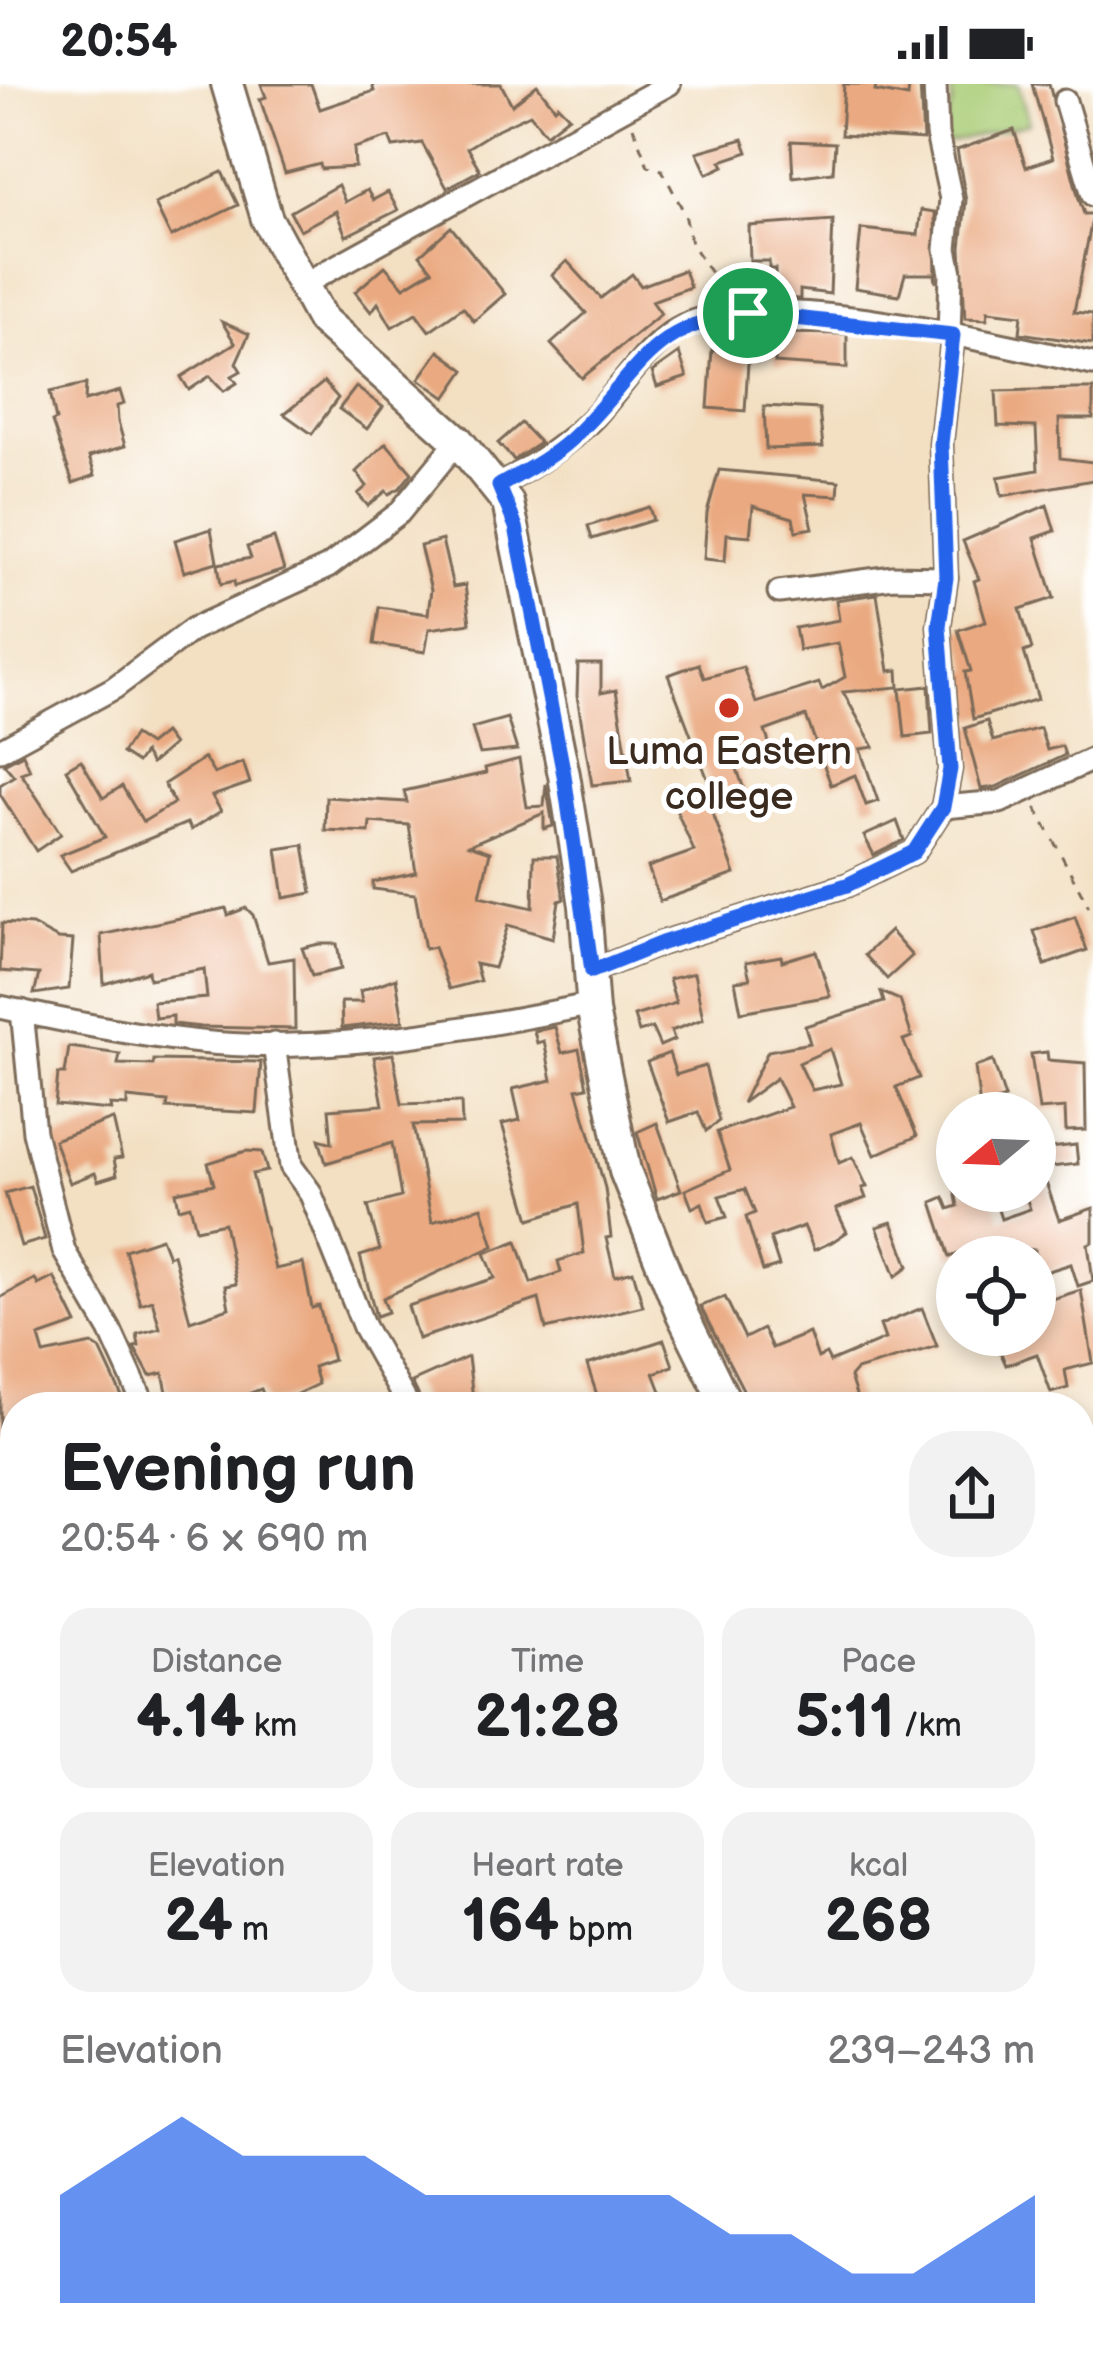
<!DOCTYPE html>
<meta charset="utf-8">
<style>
:root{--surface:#fff;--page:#f2f2f2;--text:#202124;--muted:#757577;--accent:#2563eb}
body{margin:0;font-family:"Balsamiq Sans",sans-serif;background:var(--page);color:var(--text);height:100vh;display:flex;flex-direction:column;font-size:45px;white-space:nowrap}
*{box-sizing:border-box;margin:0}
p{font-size:39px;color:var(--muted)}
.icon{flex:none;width:66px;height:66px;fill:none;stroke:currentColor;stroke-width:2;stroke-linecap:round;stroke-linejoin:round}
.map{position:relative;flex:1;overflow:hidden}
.details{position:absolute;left:0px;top:1308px;width:1095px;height:975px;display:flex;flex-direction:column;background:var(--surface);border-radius:48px 48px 0 0;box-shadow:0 6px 18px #0003}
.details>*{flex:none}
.needle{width:78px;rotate:251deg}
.fabs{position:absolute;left:936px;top:1008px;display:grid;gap:24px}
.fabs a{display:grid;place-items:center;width:120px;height:120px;border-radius:50%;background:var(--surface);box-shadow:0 6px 18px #0003;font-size:60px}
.pin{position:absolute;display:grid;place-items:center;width:102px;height:102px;color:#fff;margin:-51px;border:6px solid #fff;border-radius:50%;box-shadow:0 3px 12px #0007}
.round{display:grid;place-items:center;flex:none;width:126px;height:126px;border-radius:48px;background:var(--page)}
.head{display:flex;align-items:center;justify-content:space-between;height:204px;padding:0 60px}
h1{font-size:66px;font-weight:700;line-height:90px}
.figures{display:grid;grid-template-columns:repeat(3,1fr);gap:18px;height:204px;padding:12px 60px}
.figures div{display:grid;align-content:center;border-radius:30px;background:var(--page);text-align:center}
.figures b{font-size:60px;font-weight:700}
.figures small{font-size:33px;font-weight:400}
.figures p{font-size:33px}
.chart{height:336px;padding:24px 60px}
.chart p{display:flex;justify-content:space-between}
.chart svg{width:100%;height:216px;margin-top:12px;fill:var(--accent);opacity:.7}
.status{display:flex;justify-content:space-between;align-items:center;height:84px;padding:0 60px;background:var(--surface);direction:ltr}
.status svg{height:33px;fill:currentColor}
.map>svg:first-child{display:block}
.green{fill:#a9cc75;stroke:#727b4a;stroke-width:3}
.building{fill:#eaa980;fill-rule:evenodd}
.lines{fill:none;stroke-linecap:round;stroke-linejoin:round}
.street-casing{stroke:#7b6a58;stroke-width:27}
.secondary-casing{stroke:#7b6a58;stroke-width:36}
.path{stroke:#7b6a58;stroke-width:3;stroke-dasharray:9 9;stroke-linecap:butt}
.street{stroke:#fff;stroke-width:21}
.secondary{stroke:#fff;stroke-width:30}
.route-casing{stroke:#fff;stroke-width:24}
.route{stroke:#2563eb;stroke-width:15}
.poi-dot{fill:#c8321e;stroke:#fff;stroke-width:4.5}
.labels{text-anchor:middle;stroke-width:10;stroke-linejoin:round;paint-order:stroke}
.poi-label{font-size:39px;fill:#3b2a1e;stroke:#fff}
</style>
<div class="status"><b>20:54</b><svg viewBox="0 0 49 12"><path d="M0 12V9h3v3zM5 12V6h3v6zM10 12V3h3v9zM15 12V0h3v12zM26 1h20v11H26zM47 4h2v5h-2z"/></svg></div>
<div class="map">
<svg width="1093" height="2282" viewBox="0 0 1093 2282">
<rect width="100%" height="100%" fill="#fff"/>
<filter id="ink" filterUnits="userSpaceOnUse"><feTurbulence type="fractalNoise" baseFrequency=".00833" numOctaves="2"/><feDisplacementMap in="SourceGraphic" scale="24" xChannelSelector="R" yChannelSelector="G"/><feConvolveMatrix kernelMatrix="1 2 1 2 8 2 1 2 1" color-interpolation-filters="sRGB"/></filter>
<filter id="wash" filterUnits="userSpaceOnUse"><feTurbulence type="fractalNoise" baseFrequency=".004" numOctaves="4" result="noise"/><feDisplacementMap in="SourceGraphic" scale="48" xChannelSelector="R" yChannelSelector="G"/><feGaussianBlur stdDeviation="2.7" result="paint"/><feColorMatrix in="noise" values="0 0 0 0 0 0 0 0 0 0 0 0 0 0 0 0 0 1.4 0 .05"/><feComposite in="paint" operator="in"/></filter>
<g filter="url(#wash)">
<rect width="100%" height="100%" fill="#f3e0c3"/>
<polygon class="green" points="951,0 1018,0 1029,39 940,61 952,20"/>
<g id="blocks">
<g class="building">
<polygon points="261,0 311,0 320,25 374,7 372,0 501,0 512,21 537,1 555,24 558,21 569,32 546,50 530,30 498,45 467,64 480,86 447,104 422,59 393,63 389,53 354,64 355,83 321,85 320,80 285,89 260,15 266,13"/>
<polygon points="844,0 876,0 875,7 908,13 909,0 920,0 923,56 841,51"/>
<polygon points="1032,0 1049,0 1079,115 1084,130 1093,130 1074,228 1093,230 1093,260 1020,249 1022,231 988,227 987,235 965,234 961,164 966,116 957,66 1014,46 1026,83 1053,74"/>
<polygon points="743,55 748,68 721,77 724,82 707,90 697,68"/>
<polygon points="791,57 835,59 833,88 793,93"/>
<polygon points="222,88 238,121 171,153 155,120"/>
<polygon points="338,101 345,118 367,106 373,116 388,108 398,126 346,152 336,127 300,146 290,128"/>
<polygon points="921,126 935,128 936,198 935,190 905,190 899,211 855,204 861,145 918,151"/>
<polygon points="833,136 830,210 800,206 800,215 775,214 775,185 769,185 769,177 750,177 749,142"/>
<polygon points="451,143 505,210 474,237 463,223 429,247 416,229 392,243 378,219 371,228 355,208 385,182 404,203 432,186 420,171"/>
<polygon points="567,177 601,214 632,190 641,202 684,186 690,203 652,217 661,230 582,294 551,260 586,229 552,191"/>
<polygon points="222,238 249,250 236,279 241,287 232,292 237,299 224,307 210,292 189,306 181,293 235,259"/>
<polygon points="729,246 750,247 745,327 708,324 712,266 728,267"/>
<polygon points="775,249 847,250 847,284 775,279"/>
<polygon points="439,267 465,286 446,314 419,295"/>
<polygon points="679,269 687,293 657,303 652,288"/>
<polygon points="324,298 338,314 312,350 284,330"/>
<polygon points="86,300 85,317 120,307 124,320 117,322 118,338 125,362 89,373 95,391 73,399 52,338 56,336 50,308"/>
<polygon points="356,303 383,323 367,345 339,325"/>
<polygon points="1076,305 1093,305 1093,335 1059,335 1060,374 1093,378 1093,396 1002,412 998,393 1038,386 1036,343 998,342 996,307"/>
<polygon points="764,322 819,325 823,363 766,365"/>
<polygon points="521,339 540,359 514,376 498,359"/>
<polygon points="386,359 412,389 400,404 389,410 386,407 368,422 358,410 367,402 356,388"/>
<polygon points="719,386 839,397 838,412 805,410 813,444 796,447 793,434 753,422 750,452 727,450 725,477 704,475 707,429"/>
<polygon points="1047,421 1055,447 1035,454 1054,514 1020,525 1032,565 1024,568 1038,615 973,635 965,588 971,587 958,546 986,537 974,497 979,495 963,457"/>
<polygon points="649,423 653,436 592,455 588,442"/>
<polygon points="211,445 217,478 184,488 175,456"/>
<polygon points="274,454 284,486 235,502 234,497 221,500 218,480 251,474 247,463"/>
<polygon points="442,456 453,503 465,501 470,539 429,545 425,568 374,560 379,523 428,530 431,506 420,462"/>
<polygon points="877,510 889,587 898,586 899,603 843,608 874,663 860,665 878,717 866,721 855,691 831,701 806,632 765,647 773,670 736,682 747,714 711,724 735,790 660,817 648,783 694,767 675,723 713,709 668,591 699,580 704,594 743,583 756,619 819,599 822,606 845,593 838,559 799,566 795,544 839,536 836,516"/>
<polygon points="578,580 601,580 601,609 616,606 631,697 592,701 577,612"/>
<polygon points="929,602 932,650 905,653 900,605"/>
<polygon points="507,634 517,666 480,670 472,644"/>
<polygon points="987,637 993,657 1040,644 1047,666 1062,662 1065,671 996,703 981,705 965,644"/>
<polygon points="164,649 173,661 151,680 144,669 137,679 122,669 134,651 149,661"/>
<polygon points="23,670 30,686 21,689 61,750 36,767 0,710 0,701 14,692 4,680"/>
<polygon points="204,674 214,690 243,678 250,699 212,712 221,727 191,746 187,739 71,787 60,771 105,753 66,685 81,676 103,714 122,702 143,738 174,719 164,700"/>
<polygon points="519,675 527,723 544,722 546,700 553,742 544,745 544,729 469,761 490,768 480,812 533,824 534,772 557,772 564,815 559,817 553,854 508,841 494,884 475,880 480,897 449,905 434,863 425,865 415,810 373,805 373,798 416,789 409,741 370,738 369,748 325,746 326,713 407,718 404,707 486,689 485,684"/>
<polygon points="897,737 904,756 874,771 864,752"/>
<polygon points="304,761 312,809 284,814 277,765"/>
<polygon points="226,824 228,831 246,824 253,831 268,878 294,874 295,945 201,943 173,940 173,932 155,934 153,918 207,914 204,885 149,895 148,887 104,900 101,851"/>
<polygon points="1075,833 1087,866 1045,881 1034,847"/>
<polygon points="2,839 32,841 58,855 73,856 69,905 34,910 39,890 0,887"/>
<polygon points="890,847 912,872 887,895 865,871"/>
<polygon points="319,860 337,860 341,885 312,892 302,864"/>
<polygon points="816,867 830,912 741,928 735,897 750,895 746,878 781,872 782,877"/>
<polygon points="694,889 703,935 671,947 674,956 660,962 652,944 639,948 634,932 676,919 669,895"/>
<polygon points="396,894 403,937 342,944 341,918 362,918 360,907"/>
<path d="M881,908l19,8 12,37 -9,3 16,38 -23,9 21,49 -42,19 -14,-32 -30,11 8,29 14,-6 14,30 -5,1 4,10 -30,11 11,23 -15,10 -18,8 -10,-24 -34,12 9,28 -16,5 -17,-54 9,-4 -10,-24 -26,7 8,21 -19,5 -6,-19 -10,5 -7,-18 45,-20 -13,-38 73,-25 -14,-29 -34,25 26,-52 42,-8 -5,-17 79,-24zM830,965l11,35 -29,6 -13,-27z"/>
<polygon points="555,943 562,969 579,965 587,1003 577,1005 605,1104 611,1153 606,1154 615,1192 633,1187 643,1222 546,1245 539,1215 418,1255 408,1222 495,1194 485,1169 517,1157 531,1199 561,1188 558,1177 584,1169 578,1120 530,1135 502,1040 520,1036 513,1005 552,996 544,957 537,959 534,947"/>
<polygon points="69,963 120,970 118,980 153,981 154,976 261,978 257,1029 167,1024 168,1018 127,1014 127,1022 110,1021 111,1026 55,1021 58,990 65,990"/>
<polygon points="1047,968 1048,976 1085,979 1086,1046 1066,1047 1065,1024 1039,1026 1031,970"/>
<polygon points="669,969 676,991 705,982 719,1037 706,1047 698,1028 669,1038 647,978"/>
<polygon points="393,970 402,1020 461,1018 462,1040 413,1041 432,1138 482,1123 494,1162 383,1214 388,1228 376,1232 360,1172 380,1166 368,1122 401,1113 392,1059 326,1079 319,1055 332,1059 329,1025 383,1021 374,973"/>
<polygon points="993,977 1005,1014 980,1023 975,983"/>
<polygon points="113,1035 122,1074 114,1075 117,1091 98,1097 95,1089 70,1099 54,1056"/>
<polygon points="657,1039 681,1106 657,1115 637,1048"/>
<polygon points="1076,1061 1078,1080 1041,1084 1059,1136 1093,1124 1093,1158 1088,1160 1093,1197 1078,1202 1071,1180 1039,1190 1049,1216 1081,1206 1093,1279 1065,1286 1068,1304 1051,1309 1037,1270 1006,1281 993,1251 1035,1251 1035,1166 1010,1163 995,1173 988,1172 985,1161 950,1173 932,1118 944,1113 949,1125 958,1122 955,1107 992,1107 1001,1135 1030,1125 1024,1107 1035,1107 1035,1074 1050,1070 1050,1064"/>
<polygon points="246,1067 262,1068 267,1087 252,1090 275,1185 303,1179 312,1224 319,1222 333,1276 313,1283 318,1300 282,1317 267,1319 261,1305 230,1317 204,1320 203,1314 170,1322 163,1289 150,1292 134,1263 139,1262 137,1250 160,1244 152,1216 140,1220 125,1166 161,1154 168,1172 173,1170 190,1237 229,1224 225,1202 236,1200 224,1139 196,1145 190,1121 179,1124 176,1108 214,1100 208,1079"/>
<polygon points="30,1102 45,1155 21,1162 5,1109"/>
<polygon points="892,1138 909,1182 896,1192 877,1143"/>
<polygon points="54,1193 77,1240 39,1253 44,1270 92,1260 100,1265 127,1323 15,1323 15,1385 0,1405 0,1214 35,1195 38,1201"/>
<polygon points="725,1213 745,1254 763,1245 772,1264 809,1249 818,1274 826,1270 830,1278 885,1255 880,1241 922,1224 937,1262 856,1286 850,1293 859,1320 851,1323 752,1323 700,1222"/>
<polygon points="664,1256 673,1282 654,1289 667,1323 601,1323 587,1281"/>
<polygon points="468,1273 474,1323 424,1323 412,1298"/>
<polygon points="15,1908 15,1969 0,1976 0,1915"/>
<polygon points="260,2268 336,2268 341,2282 318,2282 315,2272 288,2282 266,2282"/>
<polygon points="1024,2268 1083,2268 1087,2282 989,2282 988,2276"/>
</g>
</g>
</g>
<g filter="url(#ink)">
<use href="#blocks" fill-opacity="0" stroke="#7b6a58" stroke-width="3"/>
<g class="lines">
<g class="street-casing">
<g id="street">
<polyline points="935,0 937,50 951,115 946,165 951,189 949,250"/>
<polyline points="1065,17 1093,111"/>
<polyline points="302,201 669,0"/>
<path d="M499,402c35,-21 67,-40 96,-70 26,-28 49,-66 82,-87 77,-47 326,16 416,35"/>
<polyline points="779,508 893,493 946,494"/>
<polyline points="0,666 114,604 193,545 328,483 399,429 458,357"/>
<polyline points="943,723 1000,718 1093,675"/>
<polyline points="592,887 662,859 847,801 914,768 943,723 950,685 939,542 946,494 941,360 953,251"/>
<path d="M0,923c65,14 133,28 200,35 122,13 273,-13 393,-38"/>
<polyline points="22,927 34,1048 64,1167 110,1246 145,1323"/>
<polyline points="274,960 291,1082 310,1108 364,1243 409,1323"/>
<polyline points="0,1435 15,1448"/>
<polyline points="1080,1477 1093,1472"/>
<polyline points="1080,1723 1093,1718"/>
<polyline points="0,2145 15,2150"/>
<polyline points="0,2239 15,2235"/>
<polyline points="827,2268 831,2282"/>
<polyline points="505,2282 535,2268"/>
</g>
</g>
<g class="secondary-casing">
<g id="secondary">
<polyline points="227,0 267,135 322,236 458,357 508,419 564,691 585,821 593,927 625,1087 682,1230 728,1323"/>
<polyline points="1080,2120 1093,2154"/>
</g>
</g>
<g class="path">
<polyline points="633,43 648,82 662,86 685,130 691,160 727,212"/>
<polyline points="1036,724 1089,823"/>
<polyline points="0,1867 15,1863"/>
<polyline points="389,2268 394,2282"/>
</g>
<use href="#street" class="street"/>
<use href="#secondary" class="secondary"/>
</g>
</g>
<g class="lines" filter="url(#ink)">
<g class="route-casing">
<path id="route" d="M748,229l205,22 -12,109 5,134 -7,48 11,143 -7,38 -29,45 -67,33 -185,58 -70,28 -28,-196 -48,-248 -17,-41c24,-14 50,-27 71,-46 69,-64 75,-116 178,-127z"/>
</g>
<use href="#route" class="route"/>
</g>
<circle class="poi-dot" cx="729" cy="624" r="12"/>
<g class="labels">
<g class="poi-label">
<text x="729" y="680">Luma Eastern<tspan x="729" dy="45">college</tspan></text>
</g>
</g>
</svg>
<div class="fabs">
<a><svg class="needle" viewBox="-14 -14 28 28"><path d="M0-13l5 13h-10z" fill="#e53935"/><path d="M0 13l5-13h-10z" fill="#757577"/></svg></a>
<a><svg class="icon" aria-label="locate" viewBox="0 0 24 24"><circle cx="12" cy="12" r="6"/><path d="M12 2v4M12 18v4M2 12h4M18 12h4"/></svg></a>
</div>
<div class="pin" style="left:748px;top:229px;background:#1e9e55"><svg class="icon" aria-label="arrive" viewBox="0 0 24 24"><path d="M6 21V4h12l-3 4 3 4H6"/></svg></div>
<section class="details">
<div class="head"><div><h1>Evening run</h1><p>20:54 · 6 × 690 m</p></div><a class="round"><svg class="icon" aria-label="share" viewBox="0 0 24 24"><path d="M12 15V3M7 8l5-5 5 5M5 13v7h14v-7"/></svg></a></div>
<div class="figures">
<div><p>Distance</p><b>4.14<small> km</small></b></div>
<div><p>Time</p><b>21:28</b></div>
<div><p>Pace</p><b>5:11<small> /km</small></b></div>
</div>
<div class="figures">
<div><p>Elevation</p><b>24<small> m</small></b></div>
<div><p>Heart rate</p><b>164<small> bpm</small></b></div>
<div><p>kcal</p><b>268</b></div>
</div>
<div class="chart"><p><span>Elevation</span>239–243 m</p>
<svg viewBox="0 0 160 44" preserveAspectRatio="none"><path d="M0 44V22L10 14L20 6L30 14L40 14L50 14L60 22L70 22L80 22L90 22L100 22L110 30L120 30L130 38L140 38L150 30L160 22V44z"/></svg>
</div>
</section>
</div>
